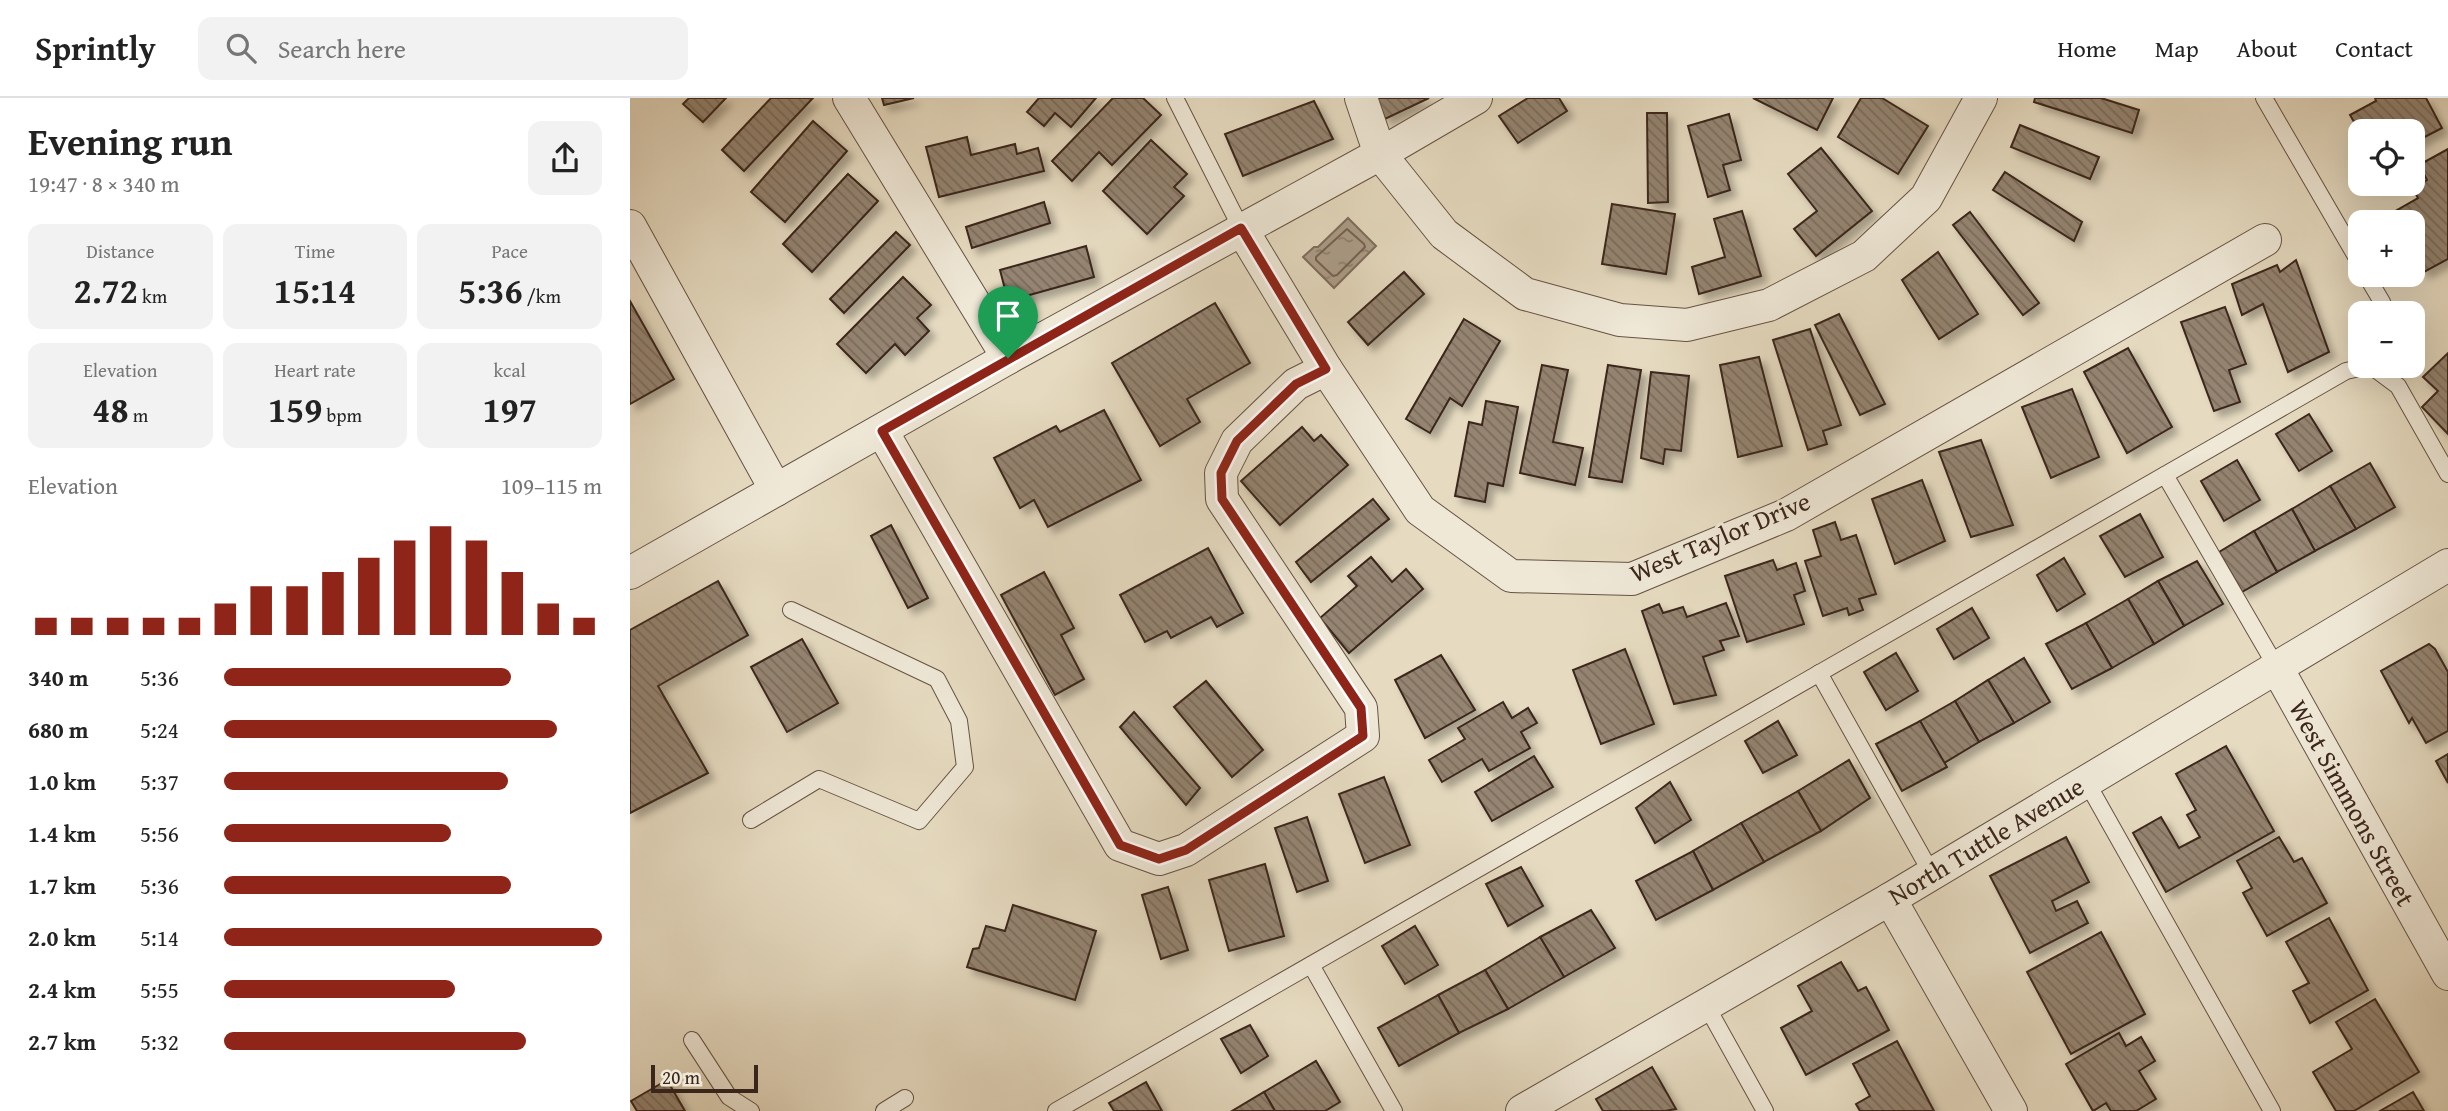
<!DOCTYPE html>
<meta charset="utf-8">
<style>
:root{--surface:#fff;--page:#f2f2f2;--text:#222;--muted:#767676;--line:#e0e0e0;--accent:#8f2418}
body{margin:0;font-family:"Gentium Book Plus",serif;background:var(--page);color:var(--text);height:100vh;display:flex;flex-direction:column;font-size:26px;white-space:nowrap}
*{box-sizing:border-box;margin:0}
p{font-size:23px;color:var(--muted)}
.icon{flex:none;width:38px;height:38px;fill:none;stroke:currentColor;stroke-width:2;stroke-linecap:round;stroke-linejoin:round}
.map{position:relative;flex:1;overflow:hidden}
.drawer{display:flex;flex-direction:column;background:var(--surface);width:630px}
.drawer>*{flex:none}
.controls{position:absolute;left:1718px;top:21px;display:grid;gap:14px}
.controls a{display:grid;place-items:center;width:77px;height:77px;border-radius:14px;background:var(--surface);box-shadow:0 7px 28px #0002;font-size:35px}
.scale{position:absolute;left:21px;bottom:18px;width:107px;box-sizing:border-box;padding-left:7px;border:4px solid #3b261b;border-top:0;font-size:19px;line-height:24px;white-space:nowrap;color:#3b261b;-webkit-text-stroke:5px #efe8d7;paint-order:stroke}
.pin{position:absolute;display:grid;place-items:center;width:60px;height:60px;color:#fff;margin:-72px -30px;border-radius:50% 50% 50% 0;rotate:-45deg;box-shadow:0 0 7px #0007}
.pin .icon{rotate:45deg}
.round{display:grid;place-items:center;flex:none;width:74px;height:74px;border-radius:14px;background:var(--page)}
.headline{display:flex;align-items:center;justify-content:space-between;height:119px;padding:0 28px}
h1{font-size:38px;font-weight:700;line-height:52px}
.figures{display:grid;grid-template-columns:repeat(3,1fr);gap:10px;height:119px;padding:7px 28px}
.figures div{display:grid;align-content:center;border-radius:14px;background:var(--page);text-align:center}
.figures b{font-size:35px;font-weight:700}
.figures small{font-size:19px;font-weight:400}
.figures p{font-size:19px}
.chart{height:196px;padding:14px 28px}
.chart p{display:flex;justify-content:space-between}
.chart svg{width:100%;height:126px;margin-top:7px;stroke:var(--accent);stroke-width:6}
ul{padding:0 28px;list-style:none;font-size:23px}
li{display:grid;grid-template-columns:112px 84px 1fr;align-items:center;height:52px}
li i{height:18px;border-radius:9px;background:var(--accent)}
header{display:flex;align-items:center;gap:42px;box-sizing:border-box;height:98px;padding:0 35px;background:var(--surface);border-bottom:2px solid var(--line)}
header strong{font-size:33px}
nav{display:flex;gap:38px;margin-inline-start:auto;font-size:24px}
.search{width:490px;height:63px;background:var(--page);display:flex;align-items:center;gap:18px;box-sizing:border-box;padding:0 24px;border-radius:14px;color:var(--muted);font-size:26px}
main{display:flex;flex:1;min-height:0}
.map>svg:first-child{display:block}
.water{fill:url(#water-ripples);stroke:#7f6d5d;stroke-width:2}
.lines{fill:none;stroke-linecap:round;stroke-linejoin:round}
.shore{stroke:#746252;stroke-width:2}
.building{fill:url(#building-back-hatch);stroke:#3b261b;stroke-width:2;filter:url(#shadow)}
.service-casing{stroke:#665344;stroke-width:18}
.minor-casing{stroke:#665344;stroke-width:34}
.service{stroke:#efe8d7;stroke-width:16}
.minor{stroke:#efe8d7;stroke-width:32}
.route-casing{stroke:#fff;stroke-width:14}
.route{stroke:#8f2418;stroke-width:9}
.labels{text-anchor:middle;stroke-width:6;stroke-linejoin:round;paint-order:stroke}
.street-label{font-size:26px;fill:#3b261b;stroke:#efe8d7}
</style>
<header>
<strong>Sprintly</strong>
<div class="search"><svg class="icon" aria-label="search" viewBox="0 0 24 24"><circle cx="10" cy="10" r="6"/><path d="M15 15l6 6"/></svg>Search here</div>
<nav><a>Home</a><a>Map</a><a>About</a><a>Contact</a></nav>
</header>
<main>
<section class="drawer">
<div class="headline"><div><h1>Evening run</h1><p>19:47 · 8 × 340 m</p></div><a class="round"><svg class="icon" aria-label="share" viewBox="0 0 24 24"><path d="M12 15V3M7 8l5-5 5 5M5 13v7h14v-7"/></svg></a></div>
<div class="figures">
<div><p>Distance</p><b>2.72<small> km</small></b></div>
<div><p>Time</p><b>15:14</b></div>
<div><p>Pace</p><b>5:36<small> /km</small></b></div>
</div>
<div class="figures">
<div><p>Elevation</p><b>48<small> m</small></b></div>
<div><p>Heart rate</p><b>159<small> bpm</small></b></div>
<div><p>kcal</p><b>197</b></div>
</div>
<div class="chart"><p><span>Elevation</span>109–115 m</p>
<svg viewBox="0 0 160 44" preserveAspectRatio="none"><path d="M5 44V38M15 44V38M25 44V38M35 44V38M45 44V38M55 44V33M65 44V27M75 44V27M85 44V22M95 44V17M105 44V11M115 44V6M125 44V11M135 44V22M145 44V33M155 44V38"/></svg>
</div>
<ul>
<li><b>340 m</b>5:36<i style="width:76%"></i></li>
<li><b>680 m</b>5:24<i style="width:88%"></i></li>
<li><b>1.0 km</b>5:37<i style="width:75%"></i></li>
<li><b>1.4 km</b>5:56<i style="width:60%"></i></li>
<li><b>1.7 km</b>5:36<i style="width:76%"></i></li>
<li><b>2.0 km</b>5:14<i style="width:100%"></i></li>
<li><b>2.4 km</b>5:55<i style="width:61%"></i></li>
<li><b>2.7 km</b>5:32<i style="width:80%"></i></li>
</ul>
</section>
<div class="map">
<svg width="1818" height="1013" viewBox="0 0 1818 1013">
<defs>
<pattern id="water-ripples" width="26" height="14" patternUnits="userSpaceOnUse" patternTransform="scale(1.75)"><rect width="26" height="14" fill="#ac9d89"/><path d="M2 4q2-2 4 0t4 0M15 11q2-2 4 0t4 0" fill="none" stroke="#8d806f"/></pattern>
<pattern id="building-back-hatch" width="6" height="6" patternUnits="userSpaceOnUse" patternTransform="scale(1.75)"><rect width="6" height="6" fill="#948471"/><path d="M-1 5l2 2M0 0l6 6M5-1l2 2" fill="none" stroke="#7a6c5c"/></pattern>
<filter id="shadow"><feDropShadow dx="6" dy="6" stdDeviation="3.5" flood-color="#0004"/></filter>
</defs>
<rect width="100%" height="100%" fill="#e6dbc1"/>
<filter id="stains"><feTurbulence type="fractalNoise" baseFrequency=".00286" numOctaves="4"/><feColorMatrix values="0 0 0 0 .2 0 0 0 0 .09 0 0 0 0 .02 0 0 0 .5 -.17"/></filter>
<radialGradient id="worn" r=".72"><stop offset=".6" stop-color="#630" stop-opacity="0"/><stop offset="1" stop-color="#630" stop-opacity=".3"/></radialGradient>
<polygon class="water" points="718,120 746,148 704,190 673,159 684,149 688,149"/>
<g class="lines">
<polygon class="shore" points="717,131 734,146 735,149 707,177 703,178 686,162 686,159"/>
</g>
<g class="building">
<polygon points="59,0 96,0 73,24 53,6"/>
<polygon points="141,0 183,0 114,73 92,52"/>
<polygon points="252,0 284,0 254,7"/>
<polygon points="409,0 466,0 441,29 425,15 414,28 397,14"/>
<polygon points="483,0 513,0 531,17 482,67 469,54 442,83 422,63"/>
<polygon points="746,0 799,0 755,21"/>
<polygon points="898,0 929,0 937,13 888,45 869,18"/>
<polygon points="1123,0 1203,0 1187,32"/>
<polygon points="1231,0 1252,0 1298,28 1268,76 1208,39"/>
<polygon points="1405,0 1471,0 1509,12 1502,35 1404,4"/>
<polygon points="1745,0 1796,0 1812,30 1783,45 1783,33 1731,33 1731,36 1720,17 1746,3"/>
<polygon points="684,3 703,41 613,78 595,36"/>
<polygon points="1017,15 1037,15 1038,104 1018,105"/>
<polygon points="1099,16 1111,62 1093,67 1100,92 1078,99 1058,28"/>
<polygon points="183,23 217,53 155,124 121,94"/>
<polygon points="1390,27 1469,59 1460,81 1381,49"/>
<polygon points="337,39 341,57 385,46 387,56 408,50 414,73 309,99 296,49"/>
<polygon points="521,42 557,76 544,89 554,98 517,136 473,93"/>
<polygon points="1191,50 1242,113 1186,158 1164,131 1187,113 1158,76"/>
<polygon points="1818,51 1818,161 1794,174 1783,156 1783,124 1765,124 1760,116 1788,100 1783,91 1797,82 1789,67"/>
<polygon points="1375,74 1452,124 1444,143 1363,92"/>
<polygon points="218,76 248,103 182,174 153,146"/>
<polygon points="414,104 420,125 342,150 336,129"/>
<polygon points="982,106 1045,116 1036,176 972,166"/>
<polygon points="1112,113 1131,178 1069,196 1062,169 1095,159 1084,121"/>
<polygon points="1340,114 1409,205 1393,217 1323,127"/>
<polygon points="266,134 280,147 214,215 200,201"/>
<polygon points="456,148 464,179 378,203 370,172"/>
<polygon points="1308,154 1348,216 1309,241 1272,182"/>
<polygon points="1666,162 1699,254 1658,274 1633,206 1612,217 1602,186 1647,167 1650,174"/>
<polygon points="774,174 794,196 738,247 718,224"/>
<polygon points="273,179 301,207 287,220 299,233 275,257 265,246 236,275 207,246"/>
<polygon points="0,203 44,281 0,306"/>
<polygon points="585,205 620,265 557,301 570,324 530,348 482,265"/>
<polygon points="1595,209 1616,266 1599,272 1610,304 1584,313 1551,224"/>
<polygon points="1209,216 1255,306 1230,317 1185,227"/>
<polygon points="834,221 870,243 832,308 820,300 800,335 776,321"/>
<polygon points="1180,231 1211,327 1193,333 1197,346 1178,352 1143,242"/>
<polygon points="1498,250 1542,329 1497,355 1454,274"/>
<polygon points="1818,255 1818,336 1792,309 1808,293 1793,279"/>
<polygon points="1129,259 1152,348 1108,359 1090,267"/>
<polygon points="912,267 938,272 923,344 953,350 945,387 890,375"/>
<polygon points="978,267 1011,272 992,384 959,379"/>
<polygon points="1021,274 1059,278 1051,353 1035,351 1033,366 1011,360"/>
<polygon points="1442,291 1469,359 1421,380 1392,309"/>
<polygon points="856,303 888,309 873,388 858,385 855,404 825,398 839,324 852,327"/>
<polygon points="474,312 511,382 418,429 404,402 390,410 364,360 426,328 430,334"/>
<polygon points="1679,316 1702,353 1669,373 1646,336"/>
<polygon points="672,329 684,343 691,337 718,367 650,427 611,383"/>
<polygon points="1351,342 1383,427 1341,439 1309,354"/>
<polygon points="1607,362 1630,402 1594,423 1571,383"/>
<polygon points="1740,365 1765,409 1726,431 1700,388"/>
<polygon points="1292,382 1315,443 1265,466 1242,401"/>
<polygon points="1700,388 1726,431 1685,453 1662,411"/>
<polygon points="743,401 759,421 681,484 666,464"/>
<polygon points="1662,411 1685,453 1647,474 1624,433"/>
<polygon points="1510,416 1533,459 1495,479 1470,438"/>
<polygon points="1205,424 1211,442 1226,437 1246,496 1229,501 1233,512 1219,517 1217,510 1193,518 1175,463 1191,458 1183,432"/>
<polygon points="261,427 298,500 278,510 241,438"/>
<polygon points="1624,433 1647,474 1612,494 1589,454"/>
<polygon points="578,450 613,515 587,529 581,519 541,540 537,533 515,544 490,497"/>
<polygon points="741,459 762,484 776,471 793,491 719,555 690,520 727,488 718,478"/>
<polygon points="1434,460 1455,496 1427,513 1407,477"/>
<polygon points="1143,462 1147,472 1166,465 1175,493 1164,497 1174,526 1117,544 1095,478"/>
<polygon points="1567,463 1593,506 1554,528 1528,483"/>
<polygon points="414,474 444,530 431,537 454,581 425,597 371,497"/>
<polygon points="88,483 118,537 28,588 78,675 0,715 0,532"/>
<polygon points="1528,483 1554,528 1524,546 1498,501"/>
<polygon points="1498,501 1524,546 1482,570 1456,525"/>
<polygon points="1096,505 1109,538 1090,543 1094,552 1073,559 1086,597 1044,606 1012,513 1029,506 1033,515 1053,509 1057,519"/>
<polygon points="1342,510 1359,540 1324,561 1307,531"/>
<polygon points="1456,525 1482,570 1442,591 1416,546"/>
<polygon points="172,541 208,605 157,634 121,569"/>
<polygon points="1799,546 1805,551 1818,574 1818,633 1796,645 1782,620 1779,625 1751,573"/>
<polygon points="995,551 1024,626 971,646 943,572"/>
<polygon points="1266,555 1288,593 1256,612 1234,574"/>
<polygon points="811,557 845,612 795,640 765,582"/>
<polygon points="1394,560 1420,604 1384,625 1358,582"/>
<polygon points="1358,582 1384,625 1349,644 1325,603"/>
<polygon points="576,583 633,652 602,679 544,609"/>
<polygon points="1325,603 1349,644 1314,665 1290,623"/>
<polygon points="873,604 882,620 898,610 907,625 891,634 900,650 859,673 852,661 812,684 799,662 835,641 828,630"/>
<polygon points="504,614 570,690 556,707 490,629"/>
<polygon points="1148,623 1167,657 1133,675 1115,643"/>
<polygon points="1290,623 1317,669 1272,693 1246,646"/>
<polygon points="1596,648 1644,733 1536,794 1503,735 1531,719 1549,750 1570,739 1557,717 1566,712 1546,676"/>
<polygon points="1818,656 1818,685 1806,663"/>
<polygon points="904,658 923,689 862,723 845,694"/>
<polygon points="1219,662 1240,700 1191,733 1168,693"/>
<polygon points="754,679 780,747 735,765 709,696"/>
<polygon points="1040,684 1061,722 1025,745 1006,710"/>
<polygon points="1168,693 1191,733 1134,764 1111,725"/>
<polygon points="677,719 698,783 667,794 645,730"/>
<polygon points="1111,725 1134,764 1083,792 1063,753"/>
<polygon points="1436,739 1459,784 1422,803 1426,813 1447,803 1458,825 1400,855 1360,778"/>
<polygon points="1649,739 1664,764 1672,760 1697,805 1637,838 1613,795 1622,790 1607,763"/>
<polygon points="1063,753 1083,792 1026,822 1006,783"/>
<polygon points="635,766 654,838 599,853 579,782"/>
<polygon points="891,769 913,808 878,828 856,786"/>
<polygon points="538,789 558,852 531,861 512,797"/>
<polygon points="383,807 466,833 445,902 337,869 343,851 349,850 356,828 375,833"/>
<polygon points="961,812 985,850 934,879 910,839"/>
<polygon points="1699,820 1738,892 1680,925 1663,893 1679,885 1656,844"/>
<polygon points="785,828 808,867 775,886 752,848"/>
<polygon points="1471,834 1515,916 1441,956 1397,874"/>
<polygon points="910,839 934,879 878,911 855,872"/>
<polygon points="1211,864 1228,893 1236,889 1259,932 1176,977 1151,930 1182,913 1168,888"/>
<polygon points="855,872 878,911 829,935 808,897"/>
<polygon points="808,897 829,935 769,968 748,930"/>
<polygon points="1745,901 1789,974 1724,1013 1706,1013 1683,974 1722,951 1706,924"/>
<polygon points="620,927 638,958 611,975 591,941"/>
<polygon points="1489,935 1496,948 1511,939 1525,963 1509,973 1526,1001 1506,1013 1481,1013 1476,1005 1463,1013 1436,966"/>
<polygon points="1267,943 1304,1013 1230,1013 1226,1006 1240,998 1223,966"/>
<polygon points="686,963 710,1004 695,1013 645,1013 634,994"/>
<polygon points="1022,969 1046,1011 1035,1013 973,1013 966,1001"/>
<polygon points="37,982 55,1013 7,1013 1,1003"/>
<polygon points="516,984 532,1013 484,1013 479,1005"/>
<polygon points="634,994 645,1013 602,1013"/>
<polygon points="1783,994 1794,1013 1750,1013"/>
</g>
<g class="lines">
<g class="service-casing">
<g id="service">
<polyline points="545,0 611,130"/>
<polyline points="1634,0 1731,167"/>
<polyline points="1736,177 1752,204 1756,215"/>
<polyline points="1741,268 1768,288 1818,376"/>
<polyline points="1535,377 1647,570"/>
<polyline points="1189,575 1302,776"/>
<polyline points="1456,683 1642,1013"/>
<polyline points="121,722 189,681 289,723 335,669 329,623 307,581 161,512"/>
<polyline points="681,867 764,1013"/>
<polyline points="1076,907 1135,1013"/>
<polyline points="62,942 99,999 121,1013"/>
<polyline points="254,1013 275,1000"/>
<polyline points="426,1013 1716,273 1739,268"/>
</g>
</g>
<g class="minor-casing">
<g id="minor">
<polyline points="219,0 378,260"/>
<polyline points="731,0 750,56 814,136 895,196 990,222 1057,227 1139,207 1234,158 1296,100 1351,0"/>
<polyline points="0,128 146,392"/>
<polyline points="611,130 696,271 790,412 881,478 1002,481 1156,417 1635,142"/>
<polyline points="252,333 490,747 529,761 556,752 733,638 731,610 592,401 591,375 607,343 666,286 696,271"/>
<polyline points="0,475 378,260 750,56 846,0"/>
<polyline points="1647,570 1818,876"/>
<polyline points="1260,801 1381,1013"/>
<polyline points="892,1013 1260,801 1818,467"/>
</g>
</g>
<use href="#service" class="service"/>
<use href="#minor" class="minor"/>
</g>
<g class="lines">
<g class="route-casing">
<polygon id="route" points="611,130 696,271 666,286 607,343 591,375 592,401 731,610 733,638 556,752 529,761 490,747 252,333"/>
</g>
<use href="#route" class="route"/>
</g>
<g class="labels">
<g class="street-label">
<text transform="translate(1090 439) rotate(-23)" y="9">West Taylor Drive</text>
<text transform="translate(1722 705) rotate(61)" y="9">West Simmons Street</text>
<text transform="translate(1356 743) rotate(-31)" y="9">North Tuttle Avenue</text>
</g>
</g>
<rect width="100%" height="100%" filter="url(#stains)"/>
<rect width="100%" height="100%" fill="url(#worn)"/>
</svg>
<div class="controls">
<a><svg class="icon" aria-label="locate" viewBox="0 0 24 24"><circle cx="12" cy="12" r="6"/><path d="M12 2v4M12 18v4M2 12h4M18 12h4"/></svg></a>
<a>+</a>
<a>−</a>
</div>
<div class="scale">20 m</div>
<div class="pin" style="left:378px;top:260px;background:#1e9e55"><svg class="icon" aria-label="arrive" viewBox="0 0 24 24"><path d="M6 21V4h12l-3 4 3 4H6"/></svg></div>
</div>
</main>
